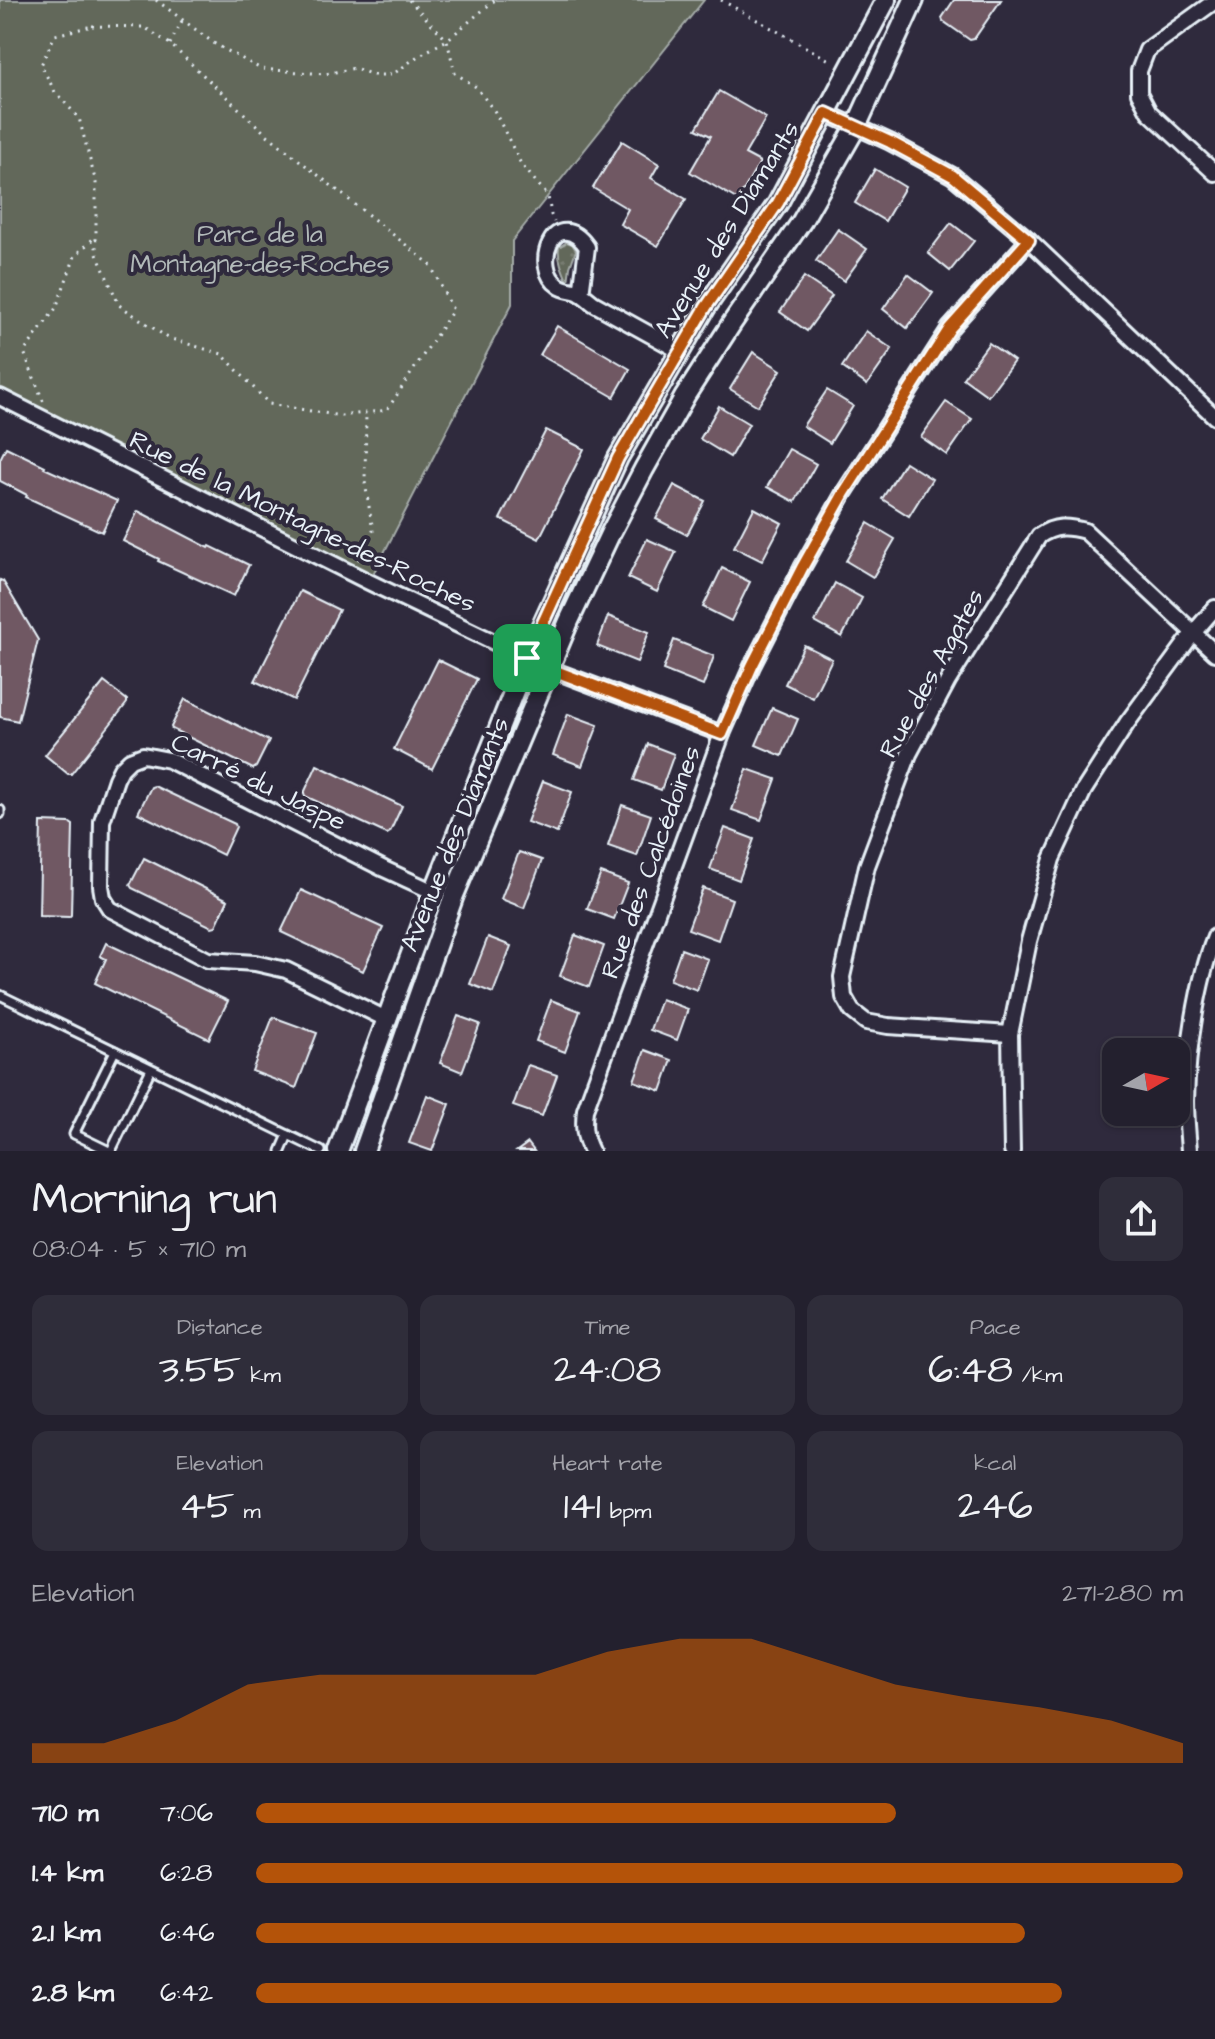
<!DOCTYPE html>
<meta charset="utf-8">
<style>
:root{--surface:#23202e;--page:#2f2d3a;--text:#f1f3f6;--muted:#a3a3aa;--line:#403e4a;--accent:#b45309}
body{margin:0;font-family:"Architects Daughter",sans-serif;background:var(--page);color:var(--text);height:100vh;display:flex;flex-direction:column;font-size:30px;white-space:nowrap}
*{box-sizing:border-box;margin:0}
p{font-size:26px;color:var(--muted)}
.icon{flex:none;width:44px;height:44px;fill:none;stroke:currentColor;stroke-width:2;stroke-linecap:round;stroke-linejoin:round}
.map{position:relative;height:1151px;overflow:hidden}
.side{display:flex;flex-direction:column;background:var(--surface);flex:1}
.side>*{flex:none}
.needle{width:52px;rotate:81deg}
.buttons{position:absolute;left:1102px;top:1038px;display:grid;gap:16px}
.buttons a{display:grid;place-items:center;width:88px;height:88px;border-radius:16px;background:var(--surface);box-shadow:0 2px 6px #0004,0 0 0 2px var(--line);font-size:40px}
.pin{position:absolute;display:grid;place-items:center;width:68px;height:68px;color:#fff;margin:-34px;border-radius:16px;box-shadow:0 4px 12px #0006}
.round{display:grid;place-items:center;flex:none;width:84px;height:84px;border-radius:16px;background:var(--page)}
.overview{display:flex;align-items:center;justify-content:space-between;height:136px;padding:0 32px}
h1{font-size:44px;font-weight:600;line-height:60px}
.figures{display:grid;grid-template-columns:repeat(3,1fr);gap:12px;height:136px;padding:8px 32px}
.figures div{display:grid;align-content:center;border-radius:16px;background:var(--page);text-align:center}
.figures b{font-size:40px;font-weight:600}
.figures small{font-size:22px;font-weight:400}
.figures p{font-size:22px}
.chart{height:224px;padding:16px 32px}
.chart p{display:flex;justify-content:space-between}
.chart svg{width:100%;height:144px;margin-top:8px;fill:var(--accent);opacity:.7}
ul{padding:0 32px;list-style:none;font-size:26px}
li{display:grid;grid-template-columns:128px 96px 1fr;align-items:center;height:60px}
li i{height:20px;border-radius:10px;background:var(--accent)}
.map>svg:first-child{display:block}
.grass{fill:url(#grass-dots);stroke:#a5aca9;stroke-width:2}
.park{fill:#62675a;stroke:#a5aca9;stroke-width:2}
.building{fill:#705863;stroke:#e8f1f8;stroke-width:2}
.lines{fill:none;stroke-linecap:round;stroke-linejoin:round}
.service-casing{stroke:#e8f1f8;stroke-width:13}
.minor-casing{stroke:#e8f1f8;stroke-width:20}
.tertiary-casing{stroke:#e8f1f8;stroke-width:24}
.path{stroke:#e8f1f8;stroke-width:3;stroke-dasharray:2 6;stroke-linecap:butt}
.service{stroke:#2f2a3d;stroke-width:7}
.minor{stroke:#2f2a3d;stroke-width:14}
.tertiary{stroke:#2f2a3d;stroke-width:18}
.route-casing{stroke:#fff;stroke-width:16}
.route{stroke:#b45309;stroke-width:10}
.labels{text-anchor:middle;stroke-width:8;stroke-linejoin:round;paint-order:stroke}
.street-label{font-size:26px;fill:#e8f1f8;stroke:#2f2a3d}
.park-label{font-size:26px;fill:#b2bab9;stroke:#2f2a3d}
</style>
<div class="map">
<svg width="1215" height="1151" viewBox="0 0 1215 1151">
<defs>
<pattern id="grass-dots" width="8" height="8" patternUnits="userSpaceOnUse" patternTransform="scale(2)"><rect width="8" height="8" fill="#62675a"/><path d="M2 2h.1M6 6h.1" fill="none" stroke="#787d72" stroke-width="1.8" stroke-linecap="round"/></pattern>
</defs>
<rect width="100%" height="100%" fill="#2f2a3d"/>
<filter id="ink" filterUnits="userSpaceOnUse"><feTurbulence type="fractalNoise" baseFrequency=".0125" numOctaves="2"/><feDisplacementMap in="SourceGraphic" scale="16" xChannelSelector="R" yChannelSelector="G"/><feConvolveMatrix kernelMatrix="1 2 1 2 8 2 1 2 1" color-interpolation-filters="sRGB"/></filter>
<g filter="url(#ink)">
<path class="grass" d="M567,242l5,2 4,6 -6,17 -2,15c-5,-10 -11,-23 -9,-35z"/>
<polygon class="park" points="0,0 704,0 512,241 512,304 369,582 0,397"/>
<g class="building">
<polygon points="954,0 1001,0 974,39 970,40 943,21 942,18"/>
<polygon points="719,91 766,118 745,154 760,162 738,200 690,172 711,136 696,129"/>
<polygon points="622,141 659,164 651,178 686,199 658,246 620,224 628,209 593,188"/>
<polygon points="875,169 905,187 885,221 855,203"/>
<polygon points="951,223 974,241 950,271 928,253"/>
<polygon points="838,229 867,249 844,281 816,261"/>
<polygon points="908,274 933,293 907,328 883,309"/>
<polygon points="804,277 832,296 807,331 780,312"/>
<polygon points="557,326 630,369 614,397 540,355"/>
<polygon points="866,331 892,349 867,385 842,367"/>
<polygon points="989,343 1014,361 988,396 963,378"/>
<polygon points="753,352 781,370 758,406 730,389"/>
<polygon points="827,390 853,406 830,443 803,426"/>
<polygon points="946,402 972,419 947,455 921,437"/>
<polygon points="719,406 749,424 730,457 700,439"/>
<polygon points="546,430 584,449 539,539 500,519"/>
<polygon points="6,447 45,466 44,468 117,501 102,532 26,497 27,495 0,481 0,459"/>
<polygon points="789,449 816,464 795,502 767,487"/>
<polygon points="905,462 932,479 909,516 882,499"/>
<polygon points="674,485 705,501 687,535 656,519"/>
<polygon points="754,508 782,523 762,561 734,547"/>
<polygon points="138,511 209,548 210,546 249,565 234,596 158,561 159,559 123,541"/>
<polygon points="868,523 895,539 873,577 846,561"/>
<polygon points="647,539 676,552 657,592 628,578"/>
<polygon points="722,568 750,582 731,621 703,607"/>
<polygon points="0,580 3,581 38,640 18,721 0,717"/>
<polygon points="835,583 862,598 842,637 815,622"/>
<polygon points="300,591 339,610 294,700 255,681"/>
<polygon points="608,616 649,632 637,662 597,646"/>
<polygon points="674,640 714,656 703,686 663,670"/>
<polygon points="804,645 832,659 813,698 785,684"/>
<polygon points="438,660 477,679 432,769 394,749"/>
<polygon points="104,682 127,700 127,703 71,774 68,774 45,755"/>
<polygon points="185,699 269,741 256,767 253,769 172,729 171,727"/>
<polygon points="772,708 798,719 782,756 756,745"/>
<polygon points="568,714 598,725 582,766 553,755"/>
<polygon points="648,744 674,754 661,790 634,780"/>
<polygon points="317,765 402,806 390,832 387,834 305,796 304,793"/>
<polygon points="747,769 776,779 761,820 732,810"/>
<polygon points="543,781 572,792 557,833 527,822"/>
<polygon points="154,786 235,824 236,827 223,855 138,813 151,787"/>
<polygon points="622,805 651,815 637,856 608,846"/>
<polygon points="41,822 70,823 73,825 71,915 69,917 39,916"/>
<polygon points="725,828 754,839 739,880 710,869"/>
<polygon points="519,852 542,860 524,908 501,899"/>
<polygon points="144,858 228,900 216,926 212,927 132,888 130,885"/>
<polygon points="601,873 628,883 614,919 587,909"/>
<polygon points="703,888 732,899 718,940 688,929"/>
<polygon points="301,890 383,928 363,971 281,932"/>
<polygon points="575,935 604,946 589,987 560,976"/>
<polygon points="488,937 511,946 493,993 470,984"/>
<polygon points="106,943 228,1001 209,1039 95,983 106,959 100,956"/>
<polygon points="681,949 708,959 697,990 670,980"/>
<polygon points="661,999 688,1009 677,1040 650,1030"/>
<polygon points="551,1000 580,1011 565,1052 536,1041"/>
<polygon points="458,1016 480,1024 462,1072 440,1063"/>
<polygon points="273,1017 317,1033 296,1088 252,1071"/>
<polygon points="645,1050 672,1060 661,1091 634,1081"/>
<polygon points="528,1065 557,1075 542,1116 513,1106"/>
<polygon points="427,1095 450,1104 432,1151 409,1143"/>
<polygon points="528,1143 534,1151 517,1151"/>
</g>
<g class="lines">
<g class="service-casing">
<g id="service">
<polyline points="0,810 0,814"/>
<polyline points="0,995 321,1151"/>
<polyline points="109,1151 74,1134 115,1051"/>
<polyline points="111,1151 151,1069"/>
<polyline points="281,1151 288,1135"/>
</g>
</g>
<g class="minor-casing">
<g id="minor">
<polyline points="1215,1 1147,50 1139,71 1139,93 1149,112 1215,173"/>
<polyline points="826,113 890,142 953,176 1029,240 1215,417"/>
<path d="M581,294l6,-47c-32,-44 -57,20 -28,39 5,4 13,4 19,6 6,3 10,7 15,11l87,48"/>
<polyline points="0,397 369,582 550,669 722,734"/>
<polyline points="386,1019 286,970 255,963 208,960 110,909 103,898 101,886 102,821 116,779 121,769 130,760 143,755 169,760 384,869 434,892"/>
<path d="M1010,1034l-122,-8 -22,-4 -14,-11 -8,-14 -2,-20 25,-111 42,-112 39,-73 91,-145c16,-11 28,-10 46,-5l130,122"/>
<path d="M591,1151c-7,-14 -8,-25 -6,-41l137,-376 30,-68 50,-98 42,-75 106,-165 79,-88"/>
<polyline points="1012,1151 1010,1034 1029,941 1052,859 1084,790 1127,723 1194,632 1215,608"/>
<path d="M1189,1151c-1,-16 -3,-33 -3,-50 1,-49 11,-119 29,-164"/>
</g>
</g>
<g class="tertiary-casing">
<g id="tertiary">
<polyline points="338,1151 434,892 527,658 618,458 706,307 778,203 886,0"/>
<polyline points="364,1151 454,895 569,621 610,534 644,469 685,396 732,323 802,221 856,127 914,0"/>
</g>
</g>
<g class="path">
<polyline points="156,0 215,44 261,69 325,74 355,68 373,75 392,75 418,56 447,40 495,0"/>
<polyline points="409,0 447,40 455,73 476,87 495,112 521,164 548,196 551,215 554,222"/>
<polyline points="721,0 833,62"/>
<polygon points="92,26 144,27 170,44 265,133 430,264 453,310 387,410 341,416 269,404 222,354 168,338 119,305 96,252 96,183 79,118 55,92 41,65 55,35"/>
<polyline points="170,44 183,19"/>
<polyline points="43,401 24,352 56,308 75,256 96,236"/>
<polyline points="358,560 373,531 365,482 366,412"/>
</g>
<use href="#service" class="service"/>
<use href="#minor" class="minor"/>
<use href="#tertiary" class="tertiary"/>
</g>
</g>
<g class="lines" filter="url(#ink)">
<g class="route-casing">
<polygon id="route" points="826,113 890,142 953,176 1029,240 950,328 844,493 802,568 752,666 722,734 550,669 527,658 618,458 706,307 778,203"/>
</g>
<use href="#route" class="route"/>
</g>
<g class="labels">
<g class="street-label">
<text transform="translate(726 229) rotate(-58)" y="9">Avenue des Diamants</text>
<text transform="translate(303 521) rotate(26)" y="9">Rue de la Montagne-des-Roches</text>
<text transform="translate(931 673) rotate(-61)" y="9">Rue des Agates</text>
<text transform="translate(259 781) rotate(26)" y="9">Carré du Jaspe</text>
<text transform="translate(454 834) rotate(-68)" y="9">Avenue des Diamants</text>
<text transform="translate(650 862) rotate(-70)" y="9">Rue des Calcédoines</text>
</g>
<g class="park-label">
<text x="260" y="242">Parc de la<tspan x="260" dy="30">Montagne-des-Roches</tspan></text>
</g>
</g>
</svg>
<div class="buttons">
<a><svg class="needle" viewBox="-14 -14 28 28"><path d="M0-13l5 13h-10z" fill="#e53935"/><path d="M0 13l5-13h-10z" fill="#a3a3aa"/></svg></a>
</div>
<div class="pin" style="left:527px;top:658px;background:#1e9e55"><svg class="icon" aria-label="arrive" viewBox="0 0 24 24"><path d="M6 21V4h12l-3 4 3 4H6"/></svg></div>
</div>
<section class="side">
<div class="overview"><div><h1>Morning run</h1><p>08:04 · 5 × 710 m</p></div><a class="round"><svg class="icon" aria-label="share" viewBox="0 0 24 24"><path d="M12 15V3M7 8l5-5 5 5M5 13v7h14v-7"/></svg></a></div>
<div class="figures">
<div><p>Distance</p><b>3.55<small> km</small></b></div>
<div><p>Time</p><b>24:08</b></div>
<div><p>Pace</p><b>6:48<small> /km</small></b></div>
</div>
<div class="figures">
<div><p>Elevation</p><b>45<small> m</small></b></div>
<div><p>Heart rate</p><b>141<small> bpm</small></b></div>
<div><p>kcal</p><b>246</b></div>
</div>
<div class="chart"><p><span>Elevation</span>271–280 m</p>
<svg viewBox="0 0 160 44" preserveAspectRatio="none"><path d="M0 44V38L10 38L20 31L30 20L40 17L50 17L60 17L70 17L80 10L90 6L100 6L110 13L120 20L130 24L140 27L150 31L160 38V44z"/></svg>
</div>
<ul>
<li><b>710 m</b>7:06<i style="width:69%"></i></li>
<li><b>1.4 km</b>6:28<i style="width:100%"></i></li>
<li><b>2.1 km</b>6:46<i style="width:83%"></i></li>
<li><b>2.8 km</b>6:42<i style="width:87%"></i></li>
</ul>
</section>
